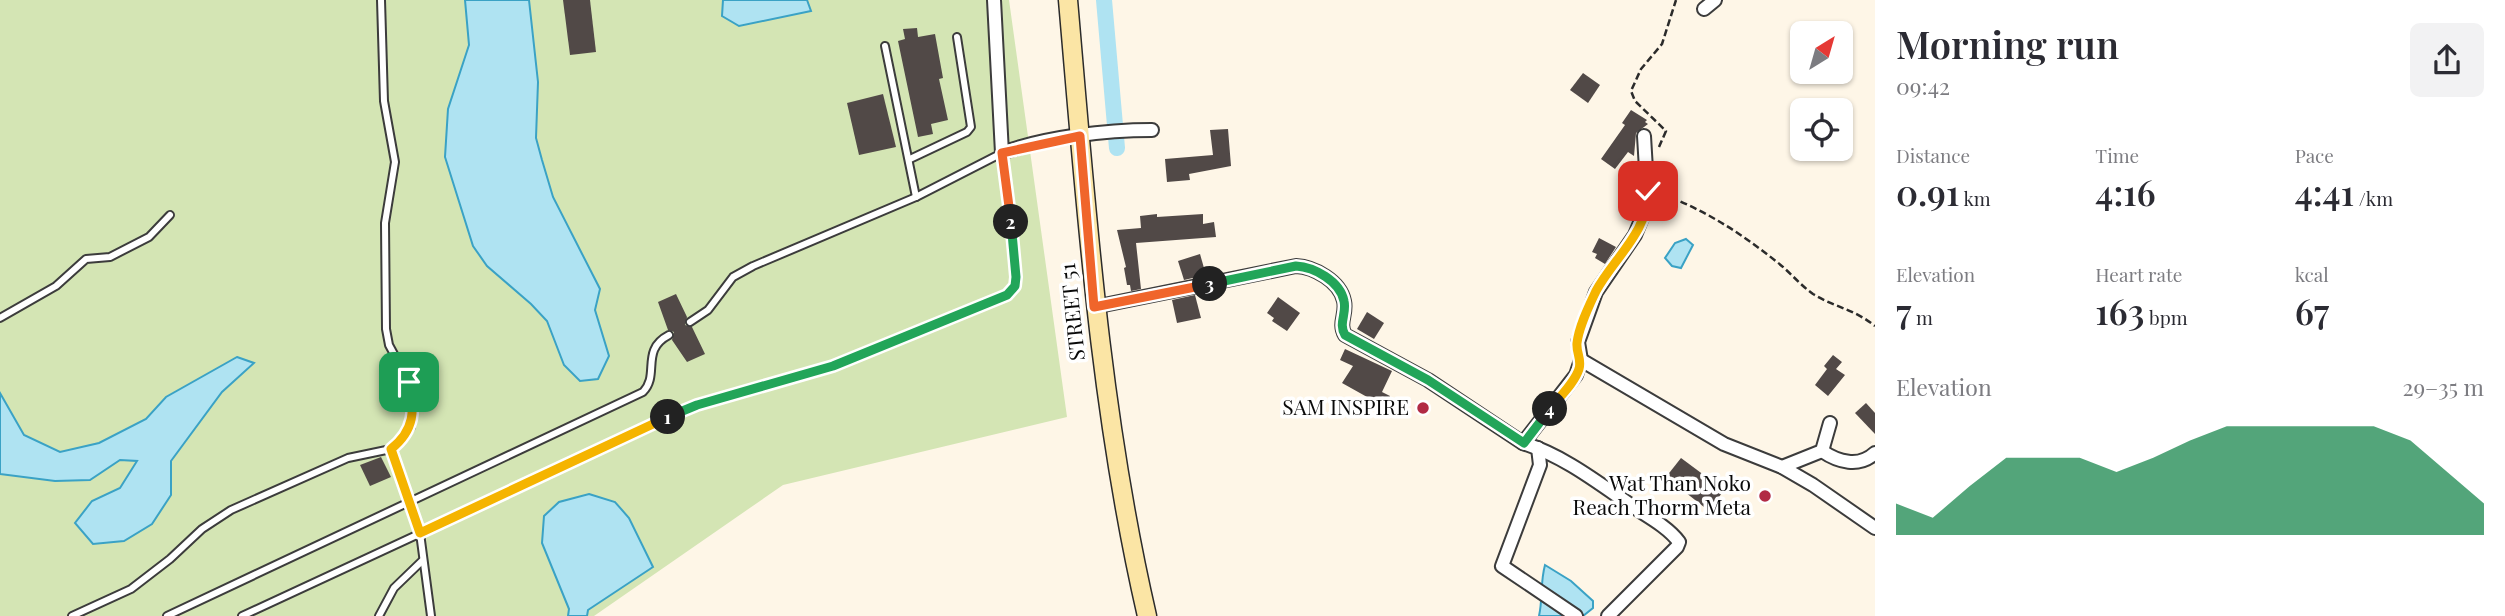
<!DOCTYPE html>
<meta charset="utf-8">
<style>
:root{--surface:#fff;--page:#f2f2f3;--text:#2b2b33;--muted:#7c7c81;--accent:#0b8043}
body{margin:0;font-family:"Playfair Display",serif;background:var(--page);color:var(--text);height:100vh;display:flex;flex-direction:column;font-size:26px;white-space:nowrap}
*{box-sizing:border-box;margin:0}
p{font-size:23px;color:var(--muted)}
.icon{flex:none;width:38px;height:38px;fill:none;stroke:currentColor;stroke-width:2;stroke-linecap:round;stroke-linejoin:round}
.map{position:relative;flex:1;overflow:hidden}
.drawer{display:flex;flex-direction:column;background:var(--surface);width:630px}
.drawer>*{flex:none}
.needle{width:46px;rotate:37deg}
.controls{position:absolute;left:1790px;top:21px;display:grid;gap:14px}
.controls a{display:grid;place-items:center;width:63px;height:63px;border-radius:10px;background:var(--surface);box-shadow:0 2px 5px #0004;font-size:35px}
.pin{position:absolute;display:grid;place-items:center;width:60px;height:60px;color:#fff;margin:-30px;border-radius:14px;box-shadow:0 4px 10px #0006}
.km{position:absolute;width:35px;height:35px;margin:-18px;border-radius:50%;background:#222;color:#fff;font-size:19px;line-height:35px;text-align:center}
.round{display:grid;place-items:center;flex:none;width:74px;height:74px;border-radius:10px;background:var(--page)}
.summary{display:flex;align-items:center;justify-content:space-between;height:119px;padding:0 21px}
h1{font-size:38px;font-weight:600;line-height:52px}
.figures{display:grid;grid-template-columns:repeat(3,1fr);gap:10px;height:119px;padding:7px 21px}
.figures div{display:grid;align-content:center}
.figures b{font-size:35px;font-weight:600}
.figures small{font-size:19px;font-weight:400}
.figures p{font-size:19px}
.chart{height:196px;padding:14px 21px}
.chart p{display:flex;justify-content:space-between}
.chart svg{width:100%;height:126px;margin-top:7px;fill:var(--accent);opacity:.7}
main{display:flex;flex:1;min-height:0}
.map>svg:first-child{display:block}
.green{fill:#d4e5b4}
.water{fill:#afe3f2;stroke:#3aa2c5;stroke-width:2}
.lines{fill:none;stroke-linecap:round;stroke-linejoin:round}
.canal{stroke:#afe3f2;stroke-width:16}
.building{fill:#514947}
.lane-casing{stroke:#3c3c3c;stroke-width:10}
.street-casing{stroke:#3c3c3c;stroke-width:16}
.secondary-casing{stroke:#2b2b2b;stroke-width:21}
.path{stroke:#2b2b2b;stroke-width:2.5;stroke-dasharray:7 3.5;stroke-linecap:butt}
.lane{stroke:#fff;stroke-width:6}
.street{stroke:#fff;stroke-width:12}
.secondary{stroke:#fbe5a5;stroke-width:18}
.split-1-casing{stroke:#fff;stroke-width:14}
.split-2-casing{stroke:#fff;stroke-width:14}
.split-3-casing{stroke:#fff;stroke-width:14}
.split-4-casing{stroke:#fff;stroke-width:14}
.split-5-casing{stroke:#fff;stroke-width:14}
.split-1{stroke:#f5b400;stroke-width:9}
.split-2{stroke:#22a559;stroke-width:9}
.split-3{stroke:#f0652b;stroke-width:9}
.split-4{stroke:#22a559;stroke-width:9}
.split-5{stroke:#f5b400;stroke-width:9}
.poi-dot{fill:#b12a44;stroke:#fff;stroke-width:2.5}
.labels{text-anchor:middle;stroke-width:7;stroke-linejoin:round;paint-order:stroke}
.street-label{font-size:21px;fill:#090909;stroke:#fff}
.poi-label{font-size:21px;fill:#090909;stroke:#fff;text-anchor:end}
</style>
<main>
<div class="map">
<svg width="1875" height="616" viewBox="0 0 1875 616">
<rect width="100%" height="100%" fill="#fef6e7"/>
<polygon class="green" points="0,0 1009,0 1067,417 783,485 594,616 0,616"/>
<g class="water">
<polygon points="465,0 529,0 538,82 536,138 542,160 553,197 600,289 595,310 609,356 598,379 580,381 564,365 547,321 531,304 487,266 473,246 445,157 448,109 469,45"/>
<polygon points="723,0 807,0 811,11 739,26 722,16"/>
<polygon points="1686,239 1693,245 1681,268 1672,266 1665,258 1675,243"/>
<polygon points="237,357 254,363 222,392 171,461 171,495 152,524 124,541 93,544 75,523 92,501 120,488 137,461 120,460 90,480 55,481 0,474 0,393 24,435 60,452 99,443 146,419 166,397"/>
<polygon points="589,494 615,502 629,518 653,567 588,610 587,616 568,616 569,609 542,543 544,516 559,502"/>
<path d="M1545,565l26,16 22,20v7l-10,8h-44c4,-18 1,-33 6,-51z"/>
</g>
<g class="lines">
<polyline class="canal" points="1104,0 1117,148"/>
</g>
<g class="building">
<polygon points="563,0 590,0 596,52 570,55"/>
<polygon points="917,28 918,37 935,34 943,78 939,79 948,120 931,124 933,134 918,137 898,41 905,39 903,29"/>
<polygon points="1583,73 1600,85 1588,103 1570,90"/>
<polygon points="883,94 896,147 859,155 847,103"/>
<polygon points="1631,110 1647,120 1645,122 1648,124 1636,133 1634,156 1628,152 1615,169 1601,159 1625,125 1622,123"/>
<polygon points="1228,129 1231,166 1189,174 1190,180 1167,182 1165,159 1213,155 1210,130"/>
<polygon points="1157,214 1157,217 1203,214 1203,224 1214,222 1216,237 1136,243 1141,289 1131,291 1130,285 1127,285 1124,268 1126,267 1117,230 1141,228 1140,216"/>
<polygon points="1599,238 1616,247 1605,264 1595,258 1597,254 1592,252"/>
<polygon points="1200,254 1206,275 1184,280 1178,261"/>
<polygon points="676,294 687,317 685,325 692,327 705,354 687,362 672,340 674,332 668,330 658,302"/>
<polygon points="1195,295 1201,318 1177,323 1172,300"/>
<polygon points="1278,297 1300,313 1287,331 1272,321 1274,318 1267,313"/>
<polygon points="1367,312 1384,323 1374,339 1357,329"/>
<polygon points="1345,349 1392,371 1382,392 1390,396 1385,407 1342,383 1353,366 1340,360"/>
<polygon points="1833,355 1842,362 1836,369 1845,375 1828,396 1815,385 1827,369 1824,366"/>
<polygon points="1866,403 1875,413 1875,434 1855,413"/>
<polygon points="381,457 391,477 370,486 360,465"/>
<polygon points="1681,458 1724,490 1709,511 1666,477"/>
</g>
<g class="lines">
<g class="lane-casing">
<g id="lane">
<polyline points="885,46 916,197"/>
<polyline points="910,159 967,132 971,127 957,37"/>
<polyline points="0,318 56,286 86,259 110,257 149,237 170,215"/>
<polyline points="391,449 420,533 431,616"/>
<polyline points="72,616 131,589 170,559 202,529 231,510 348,458 391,449 403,439 411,427 413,400 409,382 389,345 386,329 385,223 395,162 384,101 381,0"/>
<path d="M167,616l476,-224c17,-17 -3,-42 26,-57"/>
<polyline points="242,616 697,405 833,366 1007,295 1015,286 1016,277 1002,153 916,197 753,266 733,277 708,310 690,322"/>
<polyline points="379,616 394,588 422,561"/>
</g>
</g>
<g class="street-casing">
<g id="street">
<path d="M994,0l8,153c44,-16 104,-23 150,-23"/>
<polyline points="1704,9 1715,0"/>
<path d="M1094,307l202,-41c18,1 44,15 48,35 3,13 -6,22 1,34l83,45 95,63 53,-68 5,-15 -3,-18 18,-50 39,-57 13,-32 -4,-67"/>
<polyline points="1581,360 1724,444 1782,467 1813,485 1875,528"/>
<path d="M1523,443c41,13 74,39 109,63 15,10 36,21 47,36l-2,5 -69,69"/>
<polyline points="1538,448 1540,465 1502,566 1576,616"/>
<path d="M1822,451c16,11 37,17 53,2"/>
<polyline points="1782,467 1822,451 1830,423"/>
</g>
</g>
<g class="secondary-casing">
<path id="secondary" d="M1068,0c18,207 32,413 79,616"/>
</g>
<g class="path">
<polyline points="1659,147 1666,131 1635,101 1631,91 1641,69 1662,44 1676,0"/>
<path d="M1661,194c43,15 81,40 116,68 13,10 22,22 36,32 21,13 41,15 62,32"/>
</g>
<use href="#lane" class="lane"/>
<use href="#street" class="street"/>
<use href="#secondary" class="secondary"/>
</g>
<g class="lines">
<g class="split-1-casing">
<path id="split-1" d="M409,382c6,28 6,48 -18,67l29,84 248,-116"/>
</g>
<g class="split-2-casing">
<polyline id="split-2" points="668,417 697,405 833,366 1007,295 1015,286 1016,277 1011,222"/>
</g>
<g class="split-3-casing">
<polyline id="split-3" points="1011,222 1002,153 1080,136 1094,307 1210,284"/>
</g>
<g class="split-4-casing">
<path id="split-4" d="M1210,284l86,-18c18,1 44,15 48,35 3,13 -6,22 1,34l83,45 96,63 26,-34"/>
</g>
<g class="split-5-casing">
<path id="split-5" d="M1550,409c9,-12 24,-25 29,-40 3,-10 -3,-16 -2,-26 2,-17 12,-37 19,-52 18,-33 53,-60 52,-100"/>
</g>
<use href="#split-1" class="split-1"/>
<use href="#split-2" class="split-2"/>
<use href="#split-3" class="split-3"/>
<use href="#split-4" class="split-4"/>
<use href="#split-5" class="split-5"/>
</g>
<g class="poi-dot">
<circle cx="1423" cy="408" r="7"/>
<circle cx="1765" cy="496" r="7"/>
</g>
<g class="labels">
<g class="street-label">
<text transform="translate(1073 312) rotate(-96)" y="7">STREET 51</text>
</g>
<g class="poi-label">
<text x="1409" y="415">SAM INSPIRE</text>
<text x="1751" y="491">Wat Than Noko<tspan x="1751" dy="24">Reach Thorm Meta</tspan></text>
</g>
</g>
</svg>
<div class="controls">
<a><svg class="needle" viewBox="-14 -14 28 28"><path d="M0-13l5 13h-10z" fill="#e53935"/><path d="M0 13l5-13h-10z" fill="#7c7c81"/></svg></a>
<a><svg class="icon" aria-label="locate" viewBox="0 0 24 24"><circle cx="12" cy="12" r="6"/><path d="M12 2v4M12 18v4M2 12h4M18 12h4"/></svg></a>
</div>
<div class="pin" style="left:409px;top:382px;background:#1e9e55"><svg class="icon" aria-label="arrive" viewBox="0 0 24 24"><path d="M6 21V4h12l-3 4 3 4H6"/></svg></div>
<div class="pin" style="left:1648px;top:191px;background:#d93025"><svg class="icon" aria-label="check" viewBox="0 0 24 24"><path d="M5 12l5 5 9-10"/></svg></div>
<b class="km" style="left:668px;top:417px">1</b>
<b class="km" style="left:1011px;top:222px">2</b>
<b class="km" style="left:1210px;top:284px">3</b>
<b class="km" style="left:1550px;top:409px">4</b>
</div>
<section class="drawer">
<div class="summary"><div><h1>Morning run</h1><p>09:42</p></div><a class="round"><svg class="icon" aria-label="share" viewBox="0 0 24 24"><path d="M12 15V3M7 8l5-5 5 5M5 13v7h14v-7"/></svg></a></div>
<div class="figures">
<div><p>Distance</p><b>0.91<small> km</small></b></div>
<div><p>Time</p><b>4:16</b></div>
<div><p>Pace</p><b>4:41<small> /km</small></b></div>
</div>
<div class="figures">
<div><p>Elevation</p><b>7<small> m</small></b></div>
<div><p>Heart rate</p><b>163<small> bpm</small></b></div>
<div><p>kcal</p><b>67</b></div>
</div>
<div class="chart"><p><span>Elevation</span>29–35 m</p>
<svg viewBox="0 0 160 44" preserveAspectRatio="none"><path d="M0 44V33L10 38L20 27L30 17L40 17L50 17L60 22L70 17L80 11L90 6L100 6L110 6L120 6L130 6L140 11L150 22L160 33V44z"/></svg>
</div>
</section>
</main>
